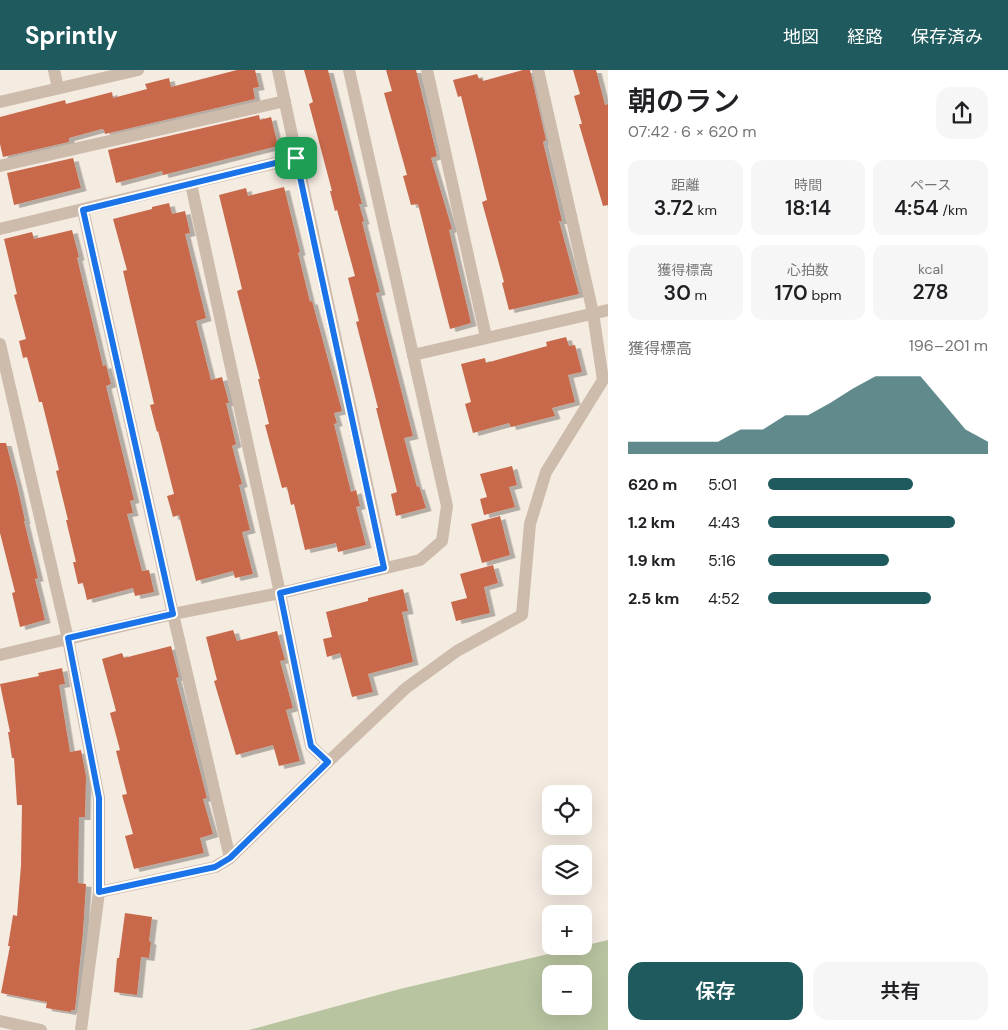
<!DOCTYPE html>
<html lang="ja">
<meta charset="utf-8">
<style>
:root{--surface:#fff;--page:#f6f6f6;--text:#202124;--muted:#757577;--accent:#1f5a5e}
body{margin:0;font-family:"DM Sans","Noto Sans JP",sans-serif;background:var(--page);color:var(--text);height:100vh;display:flex;flex-direction:column;font-size:19px;white-space:nowrap}
*{box-sizing:border-box;margin:0}
p{font-size:16px;color:var(--muted)}
.icon{flex:none;width:28px;height:28px;fill:none;stroke:currentColor;stroke-width:2;stroke-linecap:round;stroke-linejoin:round}
.map{position:relative;flex:1;overflow:hidden}
.sheet{display:flex;flex-direction:column;background:var(--surface);width:400px}
.sheet>*{flex:none}
.buttons{position:absolute;left:542px;top:715px;display:grid;gap:10px}
.buttons a{display:grid;place-items:center;width:50px;height:50px;border-radius:10px;background:var(--surface);box-shadow:0 5px 20px #0002;font-size:25px}
.pin{position:absolute;display:grid;place-items:center;width:42px;height:42px;color:#fff;margin:-21px;border-radius:10px;box-shadow:0 2px 8px #0006}
.round{display:grid;place-items:center;flex:none;width:52px;height:52px;border-radius:15px;background:var(--page)}
.head{display:flex;align-items:center;justify-content:space-between;height:85px;padding:0 20px}
h1{font-size:28px;font-weight:600;line-height:38px}
.stats{display:grid;grid-template-columns:repeat(3,1fr);gap:8px;height:85px;padding:5px 20px}
.stats div{display:grid;align-content:center;border-radius:12px;background:var(--page);text-align:center}
.stats b{font-size:21px;font-weight:600}
.stats small{font-size:14px;font-weight:400}
.stats p{font-size:14px}
.chart{height:140px;padding:10px 20px}
.chart p{display:flex;justify-content:space-between}
.chart svg{width:100%;height:90px;margin-top:5px;fill:var(--accent);opacity:.7}
.cta{display:flex;gap:10px;margin-top:auto;padding:10px 20px}
.cta a{flex:1;height:58px;border-radius:15px;background:var(--accent);color:#fff;font-size:20px;font-weight:600;line-height:58px;text-align:center}
.cta a+a{background:var(--page);color:var(--text)}
ul{padding:0 20px;list-style:none;font-size:16px}
li{display:grid;grid-template-columns:80px 60px 1fr;align-items:center;height:38px}
li i{height:12px;border-radius:6px;background:var(--accent)}
header{display:flex;align-items:center;gap:30px;box-sizing:border-box;height:70px;padding:0 25px;background:var(--accent);color:#fff}
header strong{font-size:24px}
nav{display:flex;gap:28px;margin-inline-start:auto;font-size:18px}
main{display:flex;flex:1;min-height:0}
.map>svg:first-child{display:block}
.green{fill:#b8c4a0;fill-rule:evenodd}
.building{fill:#c8694b;filter:url(#shadow)}
.lines{fill:none;stroke-linecap:round;stroke-linejoin:round}
.minor{stroke:#cdbbac;stroke-width:12}
.route-casing{stroke:#fff;stroke-width:10}
.route{stroke:#1a73e8;stroke-width:6}
</style>
<header>
<strong>Sprintly</strong>
<nav><a>地図</a><a>経路</a><a>保存済み</a></nav>
</header>
<main>
<div class="map">
<svg width="608" height="960" viewBox="0 0 608 960">
<defs>
<filter id="shadow"><feDropShadow dx="5.5" dy="3" stdDeviation="0" flood-color="#0004"/></filter>
</defs>
<rect width="100%" height="100%" fill="#f4ebe1"/>
<path class="green" d="M608,870v90h-359l151,-41zM551,904h33v32h-33z"/>
<g class="building">
<polygon points="237,0 255,0 259,17 253,18 255,29 105,64 104,60 102,59 69,68 69,72 3,87 0,74 0,47 65,30 66,34 112,22 113,28 147,19 145,14 169,8 171,17"/>
<polygon points="304,0 328,0 362,134 359,134 364,151 362,152 380,222 376,223 413,366 404,368 417,417 419,416 426,438 396,446 391,424 397,422 376,338 378,338 356,252 359,251 348,208 355,206 337,140 335,141 330,121 332,121 309,34 313,32"/>
<polygon points="386,0 416,0 437,86 431,88 452,159 449,160 471,253 450,259 418,134 411,135 403,106 407,105 384,23 392,21"/>
<polygon points="523,0 530,0 546,70 543,72 562,151 559,151 579,224 509,240 502,213 504,212 482,132 487,130 476,85 461,26 458,27 453,10 477,4 479,9 482,9 483,11"/>
<polygon points="573,0 596,0 605,35 608,34 608,135 603,136 579,54 582,54 574,26 580,24"/>
<polygon points="259,45 260,50 271,47 278,76 163,105 162,101 116,113 108,80"/>
<polygon points="73,88 81,118 14,135 7,103"/>
<polygon points="284,117 300,182 298,183 310,232 312,231 342,341 334,343 337,353 334,354 351,422 356,420 360,436 356,437 366,475 338,482 336,473 305,480 294,434 291,435 287,417 282,418 265,355 269,354 258,309 260,309 237,221 242,219 219,125 246,118 248,126"/>
<polygon points="169,133 172,144 185,141 190,163 185,164 206,248 196,251 211,310 222,307 229,333 226,333 236,374 232,376 242,414 239,415 250,460 242,462 253,504 235,508 233,501 196,511 179,445 173,447 167,426 174,424 158,361 157,362 150,335 154,334 123,201 127,200 113,149 152,139 152,137"/>
<polygon points="72,160 79,187 77,188 103,296 106,295 111,314 106,316 134,430 130,431 133,443 127,444 142,501 149,500 154,522 135,526 133,518 87,530 83,513 78,514 73,492 76,492 66,450 68,450 56,401 59,400 42,332 39,332 27,287 23,288 19,271 26,269 14,225 17,224 4,169 32,162 34,169"/>
<polygon points="566,267 569,276 575,275 582,302 568,305 575,332 552,338 555,346 511,357 509,353 473,363 465,334 471,332 461,294 485,288 486,293 547,276 546,272"/>
<polygon points="0,373 6,373 18,419 25,451 24,451 38,508 35,509 45,550 20,557 12,523 15,522 0,463"/>
<polygon points="512,396 517,415 509,417 515,437 484,445 480,429 487,427 480,404"/>
<polygon points="500,446 510,485 482,493 471,454"/>
<polygon points="493,495 498,513 484,517 490,543 456,551 451,532 467,528 460,504"/>
<polygon points="403,519 408,541 402,542 413,592 368,604 373,622 352,627 340,583 327,587 323,569 332,567 326,542 368,531 368,528"/>
<polygon points="233,560 237,571 277,561 285,590 280,591 293,638 286,640 300,691 279,696 273,675 236,685 214,611 217,610 206,567"/>
<polygon points="171,576 179,607 176,608 207,728 203,729 213,764 200,768 204,783 134,799 125,766 133,764 122,725 127,724 116,681 120,680 110,643 116,641 102,589 122,583 124,588"/>
<polygon points="62,598 65,614 59,615 70,682 81,680 86,706 85,747 79,747 78,813 86,814 83,862 75,940 71,940 71,942 46,938 47,932 1,923 10,876 8,876 13,845 17,846 21,795 22,735 17,735 14,688 12,688 8,662 10,662 0,614 39,606 38,603"/>
<polygon points="125,843 152,847 149,871 151,872 149,888 141,887 137,925 114,922 117,888 119,888"/>
</g>
<g class="lines">
<g class="minor">
<polyline points="54,0 58,18"/>
<polyline points="278,0 385,498"/>
<polyline points="427,0 486,267"/>
<polyline points="0,32 138,0"/>
<polyline points="0,96 285,31"/>
<polyline points="191,114 280,523 311,676 328,692"/>
<polyline points="83,140 173,544 230,788 215,797 99,822"/>
<polyline points="0,159 296,88"/>
<polyline points="0,274 68,569 99,728 99,822 81,960"/>
<polyline points="413,285 608,240"/>
<polyline points="0,585 173,544 280,523 420,490 442,471 447,436 349,0"/>
<polyline points="230,788 328,692 406,618 457,581 522,545 530,454 546,402 603,310 593,243 538,0"/>
<polyline points="0,951 41,960"/>
</g>
</g>
<g class="lines">
<g class="route-casing">
<polygon id="route" points="296,88 384,498 280,523 311,676 328,692 230,788 215,797 99,822 99,728 68,568 173,544 83,140"/>
</g>
<use href="#route" class="route"/>
</g>
</svg>
<div class="buttons">
<a><svg class="icon" aria-label="locate" viewBox="0 0 24 24"><circle cx="12" cy="12" r="6"/><path d="M12 2v4M12 18v4M2 12h4M18 12h4"/></svg></a>
<a><svg class="icon" aria-label="layers" viewBox="0 0 24 24"><path d="M12 4l9 5-9 5-9-5zM3 14l9 5 9-5"/></svg></a>
<a>+</a>
<a>−</a>
</div>
<div class="pin" style="left:296px;top:88px;background:#1e9e55"><svg class="icon" aria-label="arrive" viewBox="0 0 24 24"><path d="M6 21V4h12l-3 4 3 4H6"/></svg></div>
</div>
<section class="sheet">
<div class="head"><div><h1>朝のラン</h1><p>07:42 · 6 × 620 m</p></div><a class="round"><svg class="icon" aria-label="share" viewBox="0 0 24 24"><path d="M12 15V3M7 8l5-5 5 5M5 13v7h14v-7"/></svg></a></div>
<div class="stats">
<div><p>距離</p><b>3.72<small> km</small></b></div>
<div><p>時間</p><b>18:14</b></div>
<div><p>ペース</p><b>4:54<small> /km</small></b></div>
</div>
<div class="stats">
<div><p>獲得標高</p><b>30<small> m</small></b></div>
<div><p>心拍数</p><b>170<small> bpm</small></b></div>
<div><p>kcal</p><b>278</b></div>
</div>
<div class="chart"><p><span>獲得標高</span>196–201 m</p>
<svg viewBox="0 0 160 44" preserveAspectRatio="none"><path d="M0 44V38L10 38L20 38L30 38L40 38L50 32L60 32L70 25L80 25L90 19L100 12L110 6L120 6L130 6L140 19L150 32L160 38V44z"/></svg>
</div>
<ul>
<li><b>620 m</b>5:01<i style="width:66%"></i></li>
<li><b>1.2 km</b>4:43<i style="width:85%"></i></li>
<li><b>1.9 km</b>5:16<i style="width:55%"></i></li>
<li><b>2.5 km</b>4:52<i style="width:74%"></i></li>
</ul>
<div class="cta"><a>保存</a><a>共有</a></div>
</section>
</main>
